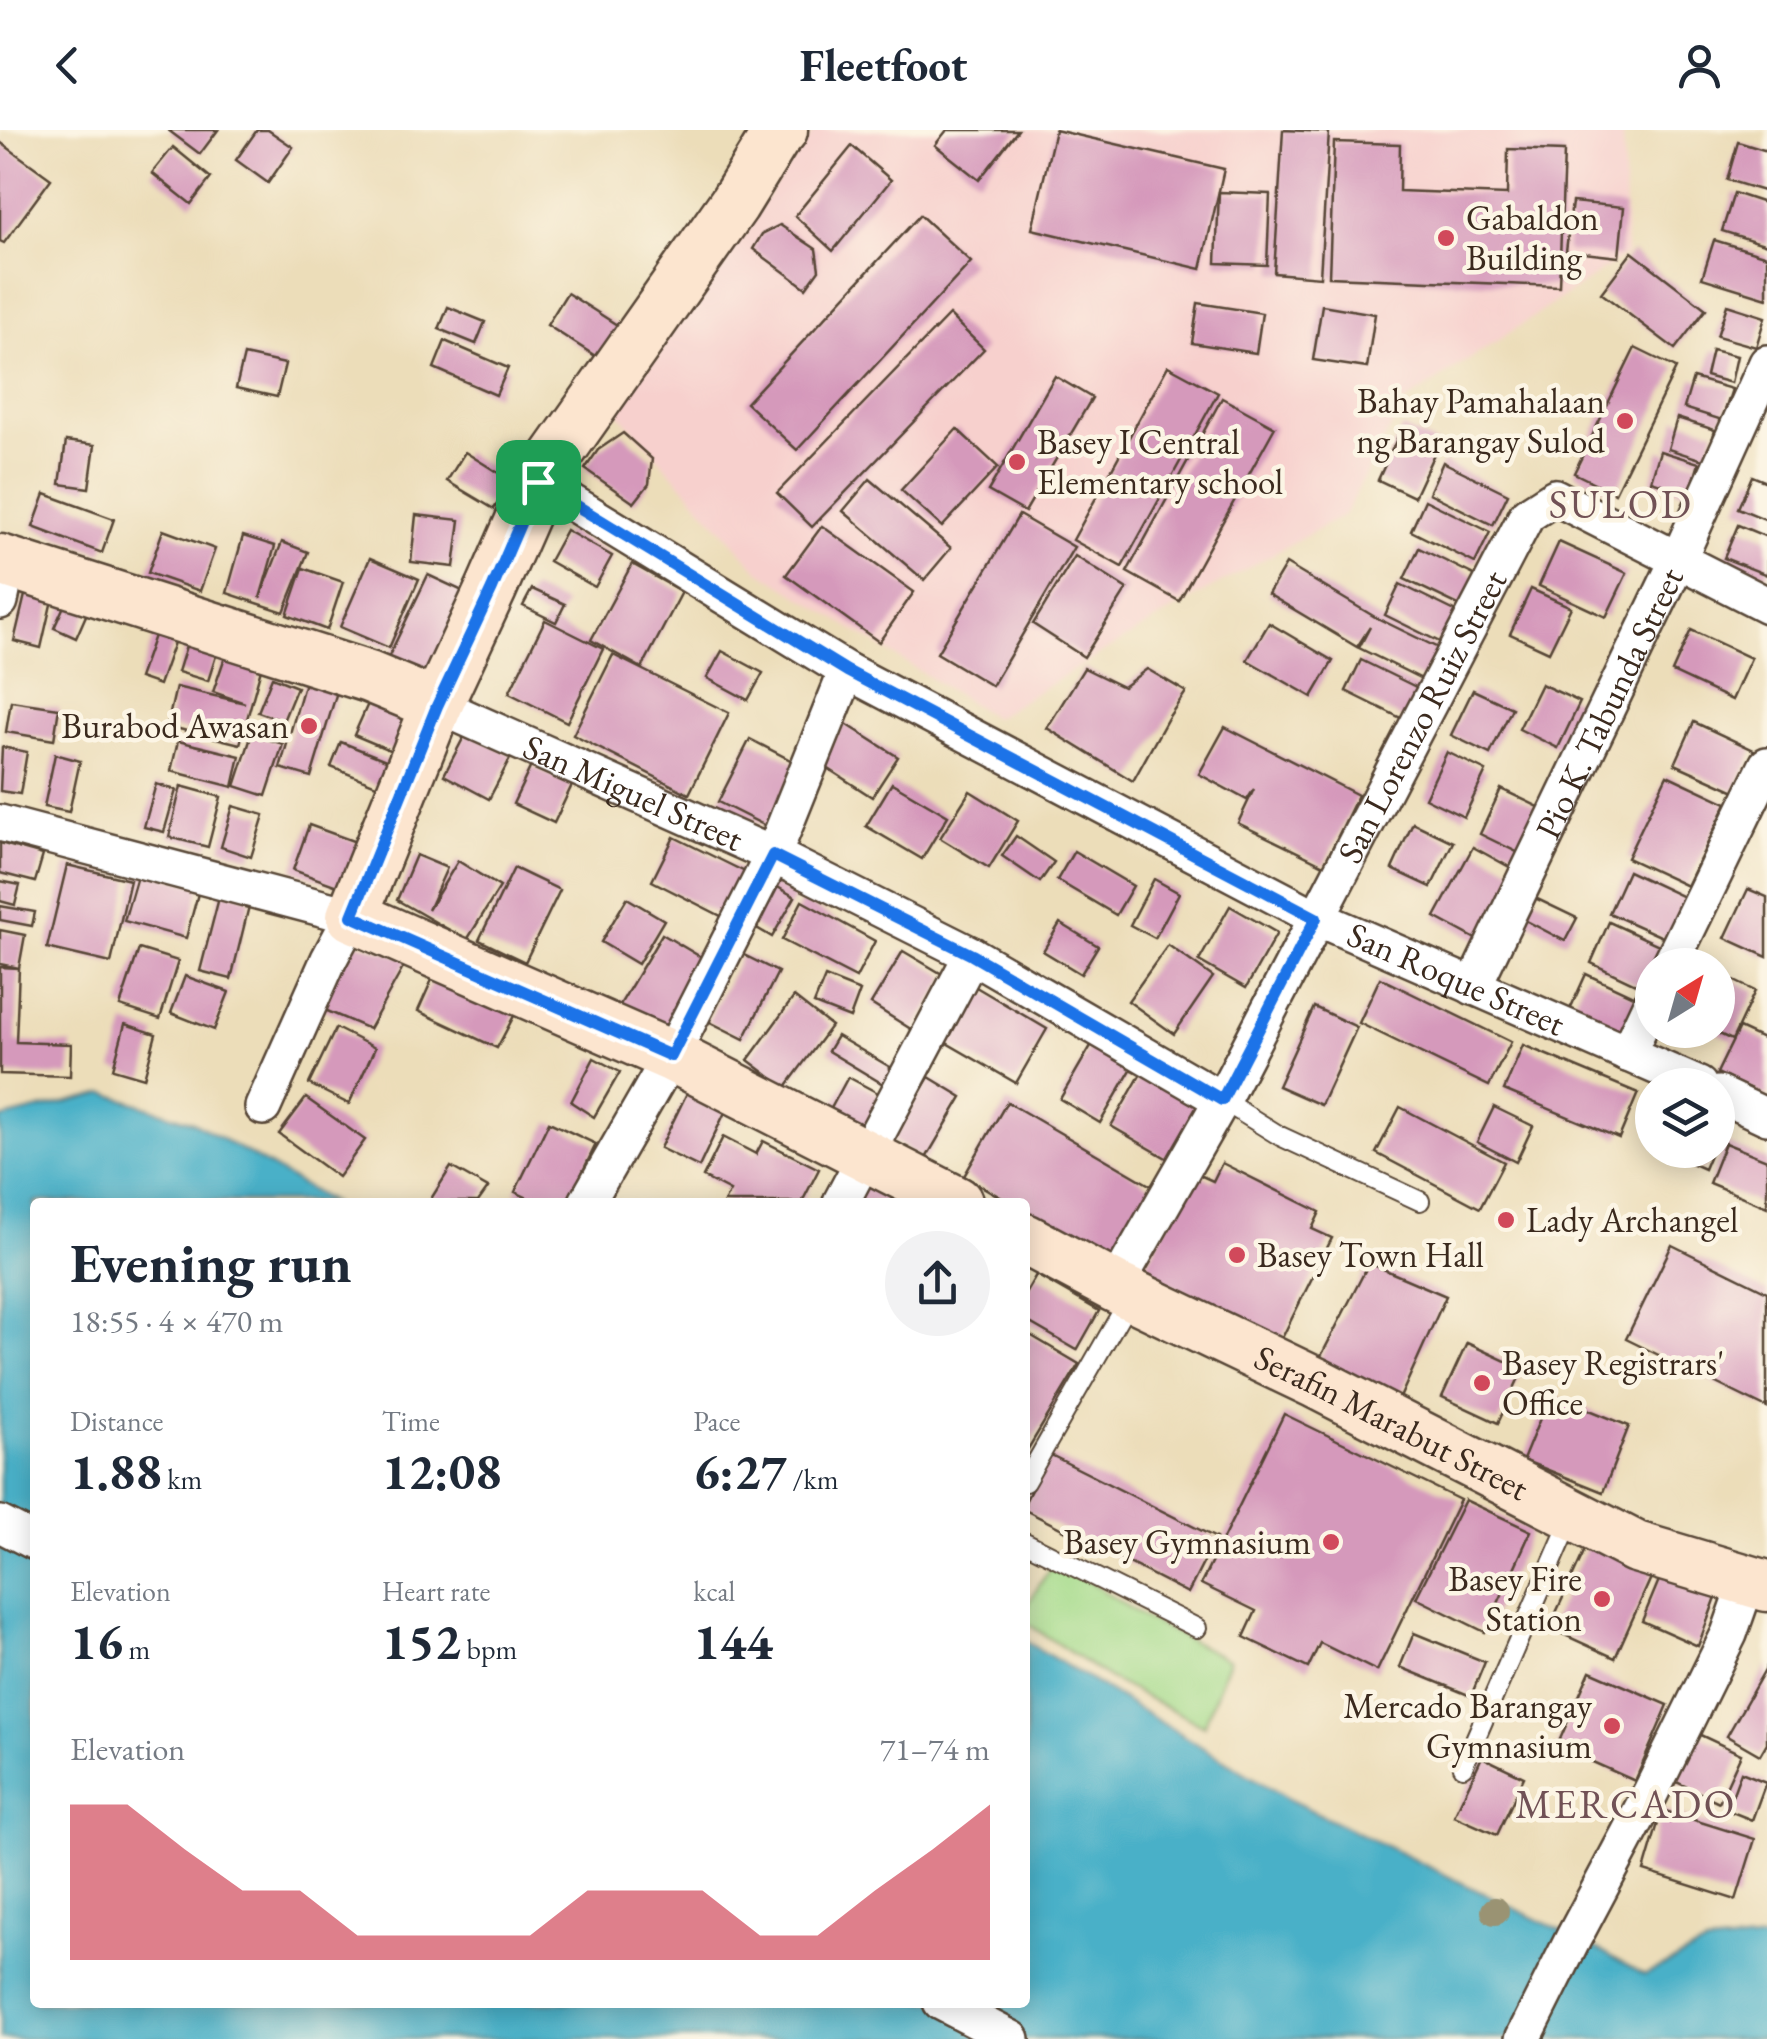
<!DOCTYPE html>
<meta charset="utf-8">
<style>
:root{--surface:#fff;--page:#f2f2f3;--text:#1f2937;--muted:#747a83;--accent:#d1495b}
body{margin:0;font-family:"EB Garamond",serif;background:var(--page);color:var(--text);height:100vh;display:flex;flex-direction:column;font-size:38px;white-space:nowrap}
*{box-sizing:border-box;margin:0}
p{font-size:32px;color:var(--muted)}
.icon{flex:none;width:55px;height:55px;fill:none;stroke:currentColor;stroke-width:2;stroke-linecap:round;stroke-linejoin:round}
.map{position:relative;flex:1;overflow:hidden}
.details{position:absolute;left:30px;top:1068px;width:1000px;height:810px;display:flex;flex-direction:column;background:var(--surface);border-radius:10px;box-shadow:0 5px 25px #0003}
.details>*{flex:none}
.needle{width:65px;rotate:37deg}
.buttons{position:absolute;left:1635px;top:818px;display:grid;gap:20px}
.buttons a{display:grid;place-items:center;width:100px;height:100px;border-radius:50%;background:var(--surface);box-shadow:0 5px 25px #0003;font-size:50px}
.pin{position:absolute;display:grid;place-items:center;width:85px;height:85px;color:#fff;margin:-42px;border-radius:20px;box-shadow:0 5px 15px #0006}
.round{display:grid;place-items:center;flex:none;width:105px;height:105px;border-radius:52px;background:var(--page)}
.headline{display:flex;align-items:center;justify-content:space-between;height:170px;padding:0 40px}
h1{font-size:55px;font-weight:700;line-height:75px}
.metrics{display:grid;grid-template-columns:repeat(3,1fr);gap:15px;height:170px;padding:10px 40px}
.metrics div{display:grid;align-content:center}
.metrics b{font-size:50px;font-weight:700}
.metrics small{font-size:28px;font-weight:400}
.metrics p{font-size:28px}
.chart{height:280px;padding:20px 40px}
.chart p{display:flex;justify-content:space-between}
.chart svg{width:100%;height:180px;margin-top:10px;fill:var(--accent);opacity:.7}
header{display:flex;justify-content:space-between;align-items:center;height:130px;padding:0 40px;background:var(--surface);font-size:45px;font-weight:700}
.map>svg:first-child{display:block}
.built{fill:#f7d0cd}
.green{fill:#a6db8c;stroke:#708255;stroke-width:2.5}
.water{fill:#49b0c8;stroke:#426d73;stroke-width:2.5}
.building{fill:#d599bb}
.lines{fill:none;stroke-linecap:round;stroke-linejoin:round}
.lane-casing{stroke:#564535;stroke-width:22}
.street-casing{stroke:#564535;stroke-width:40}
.secondary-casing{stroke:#564535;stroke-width:55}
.lane{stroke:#fff;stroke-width:18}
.street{stroke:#fff;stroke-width:35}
.secondary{stroke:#fce5cf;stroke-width:50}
.tree{fill:#9a9373}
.route-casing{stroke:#fff;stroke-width:20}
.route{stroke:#1a73e8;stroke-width:12}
.poi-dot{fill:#d1495b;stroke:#fcf5e5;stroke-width:4}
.labels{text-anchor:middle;stroke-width:9;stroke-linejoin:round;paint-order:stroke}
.poi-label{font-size:35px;fill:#3b2a1e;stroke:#fcf5e5;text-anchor:start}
.street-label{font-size:35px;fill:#3b2a1e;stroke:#fcf5e5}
.quarter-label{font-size:40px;letter-spacing:2.5px;fill:#715155;stroke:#fcf5e5}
</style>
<header><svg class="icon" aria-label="back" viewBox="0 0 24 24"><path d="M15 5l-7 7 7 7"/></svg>Fleetfoot<svg class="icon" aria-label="person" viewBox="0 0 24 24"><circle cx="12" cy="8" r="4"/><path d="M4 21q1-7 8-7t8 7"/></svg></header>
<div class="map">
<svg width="1767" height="1909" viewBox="0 0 1767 1909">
<rect width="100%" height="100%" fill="#fcf5e5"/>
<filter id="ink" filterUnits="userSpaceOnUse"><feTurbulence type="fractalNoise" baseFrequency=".01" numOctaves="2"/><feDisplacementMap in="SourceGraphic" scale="20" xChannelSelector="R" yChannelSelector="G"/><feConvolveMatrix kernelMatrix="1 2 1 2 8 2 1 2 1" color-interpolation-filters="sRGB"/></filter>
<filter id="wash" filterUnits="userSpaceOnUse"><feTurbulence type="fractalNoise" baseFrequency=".0048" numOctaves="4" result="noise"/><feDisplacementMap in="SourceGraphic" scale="40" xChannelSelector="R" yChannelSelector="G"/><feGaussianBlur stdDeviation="2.25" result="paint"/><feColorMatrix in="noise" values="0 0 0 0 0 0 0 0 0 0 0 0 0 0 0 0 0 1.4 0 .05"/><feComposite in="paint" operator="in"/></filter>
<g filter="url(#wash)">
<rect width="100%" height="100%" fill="#ecddb9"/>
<polygon class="built" points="815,0 1623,0 1626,125 1404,273 1344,385 1197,466 994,588 758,440 614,278"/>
<polygon class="green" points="1055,1429 1146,1489 1229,1530 1204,1596 1110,1549 1025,1492 1025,1479"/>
<polygon class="water" points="105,963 193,992 331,1072 35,1072 35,1872 1025,1872 1025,1511 1292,1671 1574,1807 1645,1845 1706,1815 1767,1810 1767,1909 0,1909 0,989"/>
<g id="blocks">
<g class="building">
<polygon points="168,0 218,0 200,24"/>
<polygon points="257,0 268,0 293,17 268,53 236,30"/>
<polygon points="947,0 1018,0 979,50 935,15"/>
<polygon points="1055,0 1224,39 1201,139 1032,99"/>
<polygon points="1283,0 1329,2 1320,147 1274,143"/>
<polygon points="0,12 51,49 4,113 0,111"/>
<polygon points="1334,12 1400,14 1399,61 1507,65 1508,19 1564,21 1559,156 1329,147"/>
<polygon points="1738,12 1767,21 1767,62 1727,50"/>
<polygon points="852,16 891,50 833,121 795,86"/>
<polygon points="173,17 211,48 191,74 152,43"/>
<polygon points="1219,62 1270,64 1267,135 1216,133"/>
<polygon points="1734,63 1767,74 1767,115 1722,101"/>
<polygon points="1572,72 1624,77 1619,127 1566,121"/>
<polygon points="920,85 971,132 797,320 746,273"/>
<polygon points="780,95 816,119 819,140 806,158 753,119 762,104"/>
<polygon points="1714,110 1767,126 1767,168 1702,148"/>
<polygon points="1632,122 1706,179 1675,219 1601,163"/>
<polygon points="567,163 631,204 611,236 547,195"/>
<polygon points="1198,173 1262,183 1256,223 1192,213"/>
<polygon points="1322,175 1375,184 1367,238 1313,230"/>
<polygon points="1727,175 1765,187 1756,217 1717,206"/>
<polygon points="448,177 485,192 476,214 439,199"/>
<polygon points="949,185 984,219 812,397 777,363"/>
<polygon points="445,211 508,238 496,265 434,238"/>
<polygon points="1635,218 1676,238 1615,363 1574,343"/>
<polygon points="1712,220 1737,226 1731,253 1706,246"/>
<polygon points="244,225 285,234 277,267 236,258"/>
<polygon points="1168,236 1218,263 1122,437 1073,410"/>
<polygon points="1055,246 1092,268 1025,382 988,361"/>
<polygon points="1693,248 1732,259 1722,290 1684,278"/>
<polygon points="1222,268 1275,297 1179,471 1127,442"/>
<polygon points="1677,288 1715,300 1706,331 1668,319"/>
<polygon points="1402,298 1438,315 1414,367 1378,350"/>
<polygon points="957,299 998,337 942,397 901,360"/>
<polygon points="623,303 652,329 649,354 634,373 585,339 598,320"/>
<polygon points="66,311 95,315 89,358 60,354"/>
<polygon points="1660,321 1699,333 1690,363 1651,351"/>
<polygon points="465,322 511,351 494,379 447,351"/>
<polygon points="1443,332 1508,364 1493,395 1429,363"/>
<polygon points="1752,346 1767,352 1767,390 1738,378"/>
<polygon points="870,349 951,418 924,450 843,381"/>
<polygon points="45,364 114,389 102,423 33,397"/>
<polygon points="1425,370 1490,402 1475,433 1411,401"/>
<polygon points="416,385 460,390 454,437 411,432"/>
<polygon points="1019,385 1074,417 992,556 937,523"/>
<polygon points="1738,395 1767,407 1767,445 1724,428"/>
<polygon points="822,396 914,462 879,512 786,445"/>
<polygon points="163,400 215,419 200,461 148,443"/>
<polygon points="566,400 612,426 595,457 549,431"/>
<polygon points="243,406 275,416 260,468 282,412 308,422 284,482 227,463"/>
<polygon points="1559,412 1627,443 1606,487 1539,456"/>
<polygon points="1419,418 1484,450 1469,480 1404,449"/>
<polygon points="1075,426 1127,459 1084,527 1033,494"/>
<polygon points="370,428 419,449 389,518 340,497"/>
<polygon points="632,434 682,462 642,538 591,510"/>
<polygon points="1286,434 1375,487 1440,519 1424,550 1359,518 1370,497 1357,517 1268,464"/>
<polygon points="303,438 343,452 327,500 287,485"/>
<polygon points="428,445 480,469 438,555 387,530"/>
<polygon points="1400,454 1465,486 1450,517 1385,485"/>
<polygon points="532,459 565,474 556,492 523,476"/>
<polygon points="1531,459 1571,477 1549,522 1510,504"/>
<polygon points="25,465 52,470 41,518 14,511"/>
<polygon points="69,465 91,474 76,508 54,498"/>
<polygon points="545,490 603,519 567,592 509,563"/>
<polygon points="1269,493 1333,531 1312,567 1247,530"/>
<polygon points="157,497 177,504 159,555 139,548"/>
<polygon points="191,500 221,510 208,551 178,542"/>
<polygon points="1691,500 1751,528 1732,570 1672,542"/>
<polygon points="722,521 763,543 748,570 707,548"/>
<polygon points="226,524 262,535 240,614 167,596 176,557 245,573 213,562"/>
<polygon points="613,525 729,583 689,664 573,605"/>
<polygon points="1361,530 1426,562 1411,593 1346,561"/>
<polygon points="1084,538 1123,557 1147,539 1186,562 1168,588 1133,651 1047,598"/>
<polygon points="307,545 339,555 311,647 280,638"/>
<polygon points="272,547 297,557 283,591 258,582"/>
<polygon points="1541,554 1580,572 1558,618 1519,599"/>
<polygon points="1473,560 1512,578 1490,624 1451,605"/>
<polygon points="371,567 415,587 399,624 354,605"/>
<polygon points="11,571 59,578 54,610 6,602"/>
<polygon points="843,592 898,627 872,667 818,632"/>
<polygon points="1694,592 1754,620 1735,661 1675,634"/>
<polygon points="1225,597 1358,665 1324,735 1238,693 1254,659 1247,670 1199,644"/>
<polygon points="467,601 512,625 489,669 444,645"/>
<polygon points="252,604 283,614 266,666 235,656"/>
<polygon points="750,609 798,634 766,696 718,672"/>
<polygon points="178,611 240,626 233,657 171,641"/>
<polygon points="341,612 396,634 386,659 331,637"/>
<polygon points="2,617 27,622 20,664 0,661"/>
<polygon points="1447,622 1486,641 1464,687 1425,668"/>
<polygon points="55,624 80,631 69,682 44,677"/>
<polygon points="531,636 572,655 554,693 513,674"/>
<polygon points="1667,645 1727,673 1687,756 1627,728"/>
<polygon points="892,653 948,686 922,729 866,696"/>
<polygon points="156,654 176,660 164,702 144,697"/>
<polygon points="181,656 221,667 208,717 169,707"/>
<polygon points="1501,659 1541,678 1519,723 1480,704"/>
<polygon points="970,661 1018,691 989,738 940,708"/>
<polygon points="233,676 264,685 251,727 221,717"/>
<polygon points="1413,693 1453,712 1431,757 1392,739"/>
<polygon points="309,695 367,716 351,761 293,740"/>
<polygon points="1016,706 1054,732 1040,752 1002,726"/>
<polygon points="674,707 747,743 725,788 652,751"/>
<polygon points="0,713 43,725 35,752 0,743"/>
<polygon points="1473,717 1522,744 1485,814 1435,787"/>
<polygon points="1074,721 1133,756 1116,785 1057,750"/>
<polygon points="416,725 447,738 428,780 458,731 500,757 467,810 397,770"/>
<polygon points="67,735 130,750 111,833 47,818"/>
<polygon points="514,738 560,760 525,832 479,810"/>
<polygon points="139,739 200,756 186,808 124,791"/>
<polygon points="1628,741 1688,769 1669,810 1609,783"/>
<polygon points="1154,749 1179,763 1155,808 1130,795"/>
<polygon points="0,751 20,755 15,775 0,771"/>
<polygon points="767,751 795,767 772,807 745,791"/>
<polygon points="1748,759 1767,767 1767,827 1725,808"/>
<polygon points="221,760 251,768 231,849 200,841"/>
<polygon points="1533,767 1577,788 1565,811 1523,789"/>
<polygon points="627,768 664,790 638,834 601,812"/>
<polygon points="802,771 875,811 856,848 782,810"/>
<polygon points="0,776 35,782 32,796 0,790"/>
<polygon points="1230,776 1277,803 1246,858 1199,831"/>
<polygon points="1609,792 1670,820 1663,835 1652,835 1650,861 1591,833"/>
<polygon points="1060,793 1098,816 1081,844 1043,821"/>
<polygon points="0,800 25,805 19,838 16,912 71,914 70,946 0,944 0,837 19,838 0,834"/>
<polygon points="662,804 709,832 662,912 615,883"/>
<polygon points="349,810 408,829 369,899 318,877"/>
<polygon points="1168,815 1213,847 1174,904 1128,871"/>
<polygon points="139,819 178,831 160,889 120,876"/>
<polygon points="903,821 947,847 914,901 871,874"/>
<polygon points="742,824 778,842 744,909 708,891"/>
<polygon points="435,843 517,880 497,918 418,881"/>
<polygon points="1718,843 1755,861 1732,910 1711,900 1718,900"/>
<polygon points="1586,844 1646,872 1626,914 1567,886"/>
<polygon points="185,846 229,862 214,900 171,883"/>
<polygon points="825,847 860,861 850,888 814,874"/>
<polygon points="1380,848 1511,912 1489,956 1359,893"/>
<polygon points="976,857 1047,899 1016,953 945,912"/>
<polygon points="794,867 831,896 785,958 748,930"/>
<polygon points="1314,877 1357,897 1321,975 1278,956"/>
<polygon points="125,894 156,904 144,948 113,939"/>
<polygon points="336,898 375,918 349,974 309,954"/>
<polygon points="1739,898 1767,911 1767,967 1717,943"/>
<polygon points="837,906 902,944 893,960 828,921"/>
<polygon points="1092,914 1132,938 1100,993 1060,969"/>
<polygon points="1523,915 1638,963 1619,1008 1504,960"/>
<polygon points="594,928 620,942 594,987 571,972"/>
<polygon points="1142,942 1206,979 1175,1033 1111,996"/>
<polygon points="848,947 891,970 870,1008 828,984"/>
<polygon points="929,947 962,967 925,1030 892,1010"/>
<polygon points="688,961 726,980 699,1037 660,1018"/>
<polygon points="306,968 365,1010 338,1047 279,1004"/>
<polygon points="1007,972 1153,1057 1110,1132 1025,1082 1025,1072 1009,1072 964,1046"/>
<polygon points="1400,977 1504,1032 1480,1078 1376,1023"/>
<polygon points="1494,977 1533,996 1516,1032 1477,1012"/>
<polygon points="549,992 596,1014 568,1072 536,1072 515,1062"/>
<polygon points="723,1007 756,1024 763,1011 819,1039 802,1072 724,1072 730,1061 703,1047"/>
<polygon points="1725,1013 1767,1030 1767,1077 1709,1053"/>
<polygon points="1675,1020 1712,1020 1704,1039 1672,1025"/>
<polygon points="1222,1033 1320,1082 1312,1099 1332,1108 1281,1210 1143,1141 1193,1042 1213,1051"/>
<polygon points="451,1037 488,1058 478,1072 429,1072"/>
<polygon points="857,1048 901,1072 844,1072"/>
<polygon points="1672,1115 1767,1162 1767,1278 1626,1209"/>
<polygon points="1369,1133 1446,1166 1399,1270 1318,1232"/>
<polygon points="1036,1145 1099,1181 1077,1220 1025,1190 1025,1164"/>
<polygon points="1025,1202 1079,1234 1025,1324"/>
<polygon points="1467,1213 1523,1239 1498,1293 1442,1267"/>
<polygon points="1550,1264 1629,1296 1603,1362 1523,1330"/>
<polygon points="1284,1284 1460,1370 1377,1541 1320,1513 1308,1538 1244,1507 1256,1481 1201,1454"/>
<polygon points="1049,1324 1216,1408 1188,1463 1025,1380 1025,1372"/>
<polygon points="1465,1370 1531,1401 1485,1502 1416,1468"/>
<polygon points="1589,1411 1654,1441 1615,1528 1549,1498"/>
<polygon points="1664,1438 1719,1459 1698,1516 1642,1491"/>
<polygon points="1414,1503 1485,1532 1471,1566 1400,1537"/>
<polygon points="1767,1536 1767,1613 1760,1625 1727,1606"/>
<polygon points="1590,1541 1668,1575 1635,1651 1557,1616"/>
<polygon points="1694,1602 1741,1624 1719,1672 1672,1650"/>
<polygon points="1482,1627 1524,1647 1497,1705 1454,1686"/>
<polygon points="1741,1642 1766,1652 1752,1690 1727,1680"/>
<polygon points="1662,1680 1755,1709 1736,1770 1644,1741"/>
</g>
</g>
</g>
<g filter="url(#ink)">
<use href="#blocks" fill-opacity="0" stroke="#564535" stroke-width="2.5"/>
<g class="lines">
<g class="lane-casing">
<g id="lane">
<polyline points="1222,970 1280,1006 1420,1071"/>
<polyline points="1025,1352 1129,1170"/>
<polyline points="1025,1412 1197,1498"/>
<polyline points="1463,1637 1572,1387"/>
</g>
</g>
<g class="street-casing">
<g id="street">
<path id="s1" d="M538,352l309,189 470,247 382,167"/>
<polyline points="0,471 8,433"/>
<path id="s2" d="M437,575l336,150 199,100 250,145"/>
<polyline points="0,693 352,786 329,829 263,977"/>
<polyline points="1670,835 1767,635"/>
<path id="s3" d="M1473,857l205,-427 89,-197"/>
<polyline points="1627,924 1652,871"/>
<polyline points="1718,964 1767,987"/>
<polyline points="587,1072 671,926 773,725 847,541"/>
<polyline points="841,1072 972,825"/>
<path id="s4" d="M1115,1157l107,-187 305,-585 28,-18 212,108"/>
<polyline points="0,1394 35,1412"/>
<polyline points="941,1872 1012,1909"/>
<polyline points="1523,1909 1574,1807 1651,1662 1729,1504 1748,1450"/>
</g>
</g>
<g class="secondary-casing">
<g id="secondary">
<polyline points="782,0 774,9 734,74 538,352 491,459 437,575 352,786 671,926 957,1072"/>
<polyline points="0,430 369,547 437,575"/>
<path id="s5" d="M1025,1109l90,48 201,96 320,164 131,39"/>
</g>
</g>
<use href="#lane" class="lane"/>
<use href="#street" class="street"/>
<use href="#secondary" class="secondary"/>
</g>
<circle class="tree" cx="1495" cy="1781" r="14"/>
</g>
<g class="lines" filter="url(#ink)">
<g class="route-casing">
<polygon id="route" points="538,352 847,541 1316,788 1222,970 972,825 773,725 671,926 352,786 437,576 492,459"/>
</g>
<use href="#route" class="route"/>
</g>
<g class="poi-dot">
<circle cx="1446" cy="108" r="10"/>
<circle cx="1625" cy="291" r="10"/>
<circle cx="1017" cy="332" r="10"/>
<circle cx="309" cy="596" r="10"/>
<circle cx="1506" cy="1090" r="10"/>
<circle cx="1237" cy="1125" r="10"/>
<circle cx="1482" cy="1253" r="10"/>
<circle cx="1331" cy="1412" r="10"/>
<circle cx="1602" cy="1469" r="10"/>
<circle cx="1612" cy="1596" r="10"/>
</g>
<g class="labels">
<g class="poi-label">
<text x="1466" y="100">Gabaldon<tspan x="1466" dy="40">Building</tspan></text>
<text x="1605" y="283" text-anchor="end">Bahay Pamahalaan<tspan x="1605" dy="40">ng Barangay Sulod</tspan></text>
<text x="1037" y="324">Basey Ⅰ Central<tspan x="1037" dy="40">Elementary school</tspan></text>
<text x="289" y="608" text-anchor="end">Burabod Awasan</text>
<text x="1526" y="1102">Lady Archangel</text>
<text x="1257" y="1137">Basey Town Hall</text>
<text x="1502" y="1245">Basey Registrars'<tspan x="1502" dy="40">Office</tspan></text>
<text x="1311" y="1424" text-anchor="end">Basey Gymnasium</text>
<text x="1582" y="1461" text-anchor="end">Basey Fire<tspan x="1582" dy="40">Station</tspan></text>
<text x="1592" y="1588" text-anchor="end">Mercado Barangay<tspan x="1592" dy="40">Gymnasium</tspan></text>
</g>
<g class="street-label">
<text dy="12" stroke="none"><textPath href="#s3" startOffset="315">Pio K. Tabunda Street</textPath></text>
<text dy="12" stroke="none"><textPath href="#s4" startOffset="648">San Lorenzo Ruiz Street</textPath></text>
<text dy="12" stroke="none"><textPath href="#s2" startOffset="215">San Miguel Street</textPath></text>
<text dy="12" stroke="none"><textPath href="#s1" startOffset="1045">San Roque Street</textPath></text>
<text dy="12" stroke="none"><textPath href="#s5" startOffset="410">Serafin Marabut Street</textPath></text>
</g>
<g class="quarter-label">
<text x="1621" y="388">SULOD</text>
<text x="1626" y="1688">MERCADO</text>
</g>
</g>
</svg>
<div class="buttons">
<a><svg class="needle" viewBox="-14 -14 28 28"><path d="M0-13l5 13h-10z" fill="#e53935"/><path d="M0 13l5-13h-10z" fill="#747a83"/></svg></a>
<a><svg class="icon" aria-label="layers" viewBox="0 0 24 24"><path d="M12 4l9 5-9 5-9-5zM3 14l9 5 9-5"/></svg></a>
</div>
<div class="pin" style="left:538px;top:352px;background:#1e9e55"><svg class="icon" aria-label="arrive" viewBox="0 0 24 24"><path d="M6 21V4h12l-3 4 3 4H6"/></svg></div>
<section class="details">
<div class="headline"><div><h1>Evening run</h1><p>18:55 · 4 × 470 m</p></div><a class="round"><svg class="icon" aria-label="share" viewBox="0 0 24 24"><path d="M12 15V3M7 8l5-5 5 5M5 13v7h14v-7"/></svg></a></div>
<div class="metrics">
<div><p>Distance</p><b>1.88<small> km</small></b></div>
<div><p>Time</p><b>12:08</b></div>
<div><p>Pace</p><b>6:27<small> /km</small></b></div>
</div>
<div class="metrics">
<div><p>Elevation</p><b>16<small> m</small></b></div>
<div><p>Heart rate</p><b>152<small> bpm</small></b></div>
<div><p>kcal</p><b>144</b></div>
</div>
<div class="chart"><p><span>Elevation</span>71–74 m</p>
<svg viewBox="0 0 160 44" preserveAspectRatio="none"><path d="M0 44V6L10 6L20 17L30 27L40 27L50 38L60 38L70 38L80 38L90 27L100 27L110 27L120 38L130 38L140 27L150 17L160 6V44z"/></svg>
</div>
</section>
</div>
